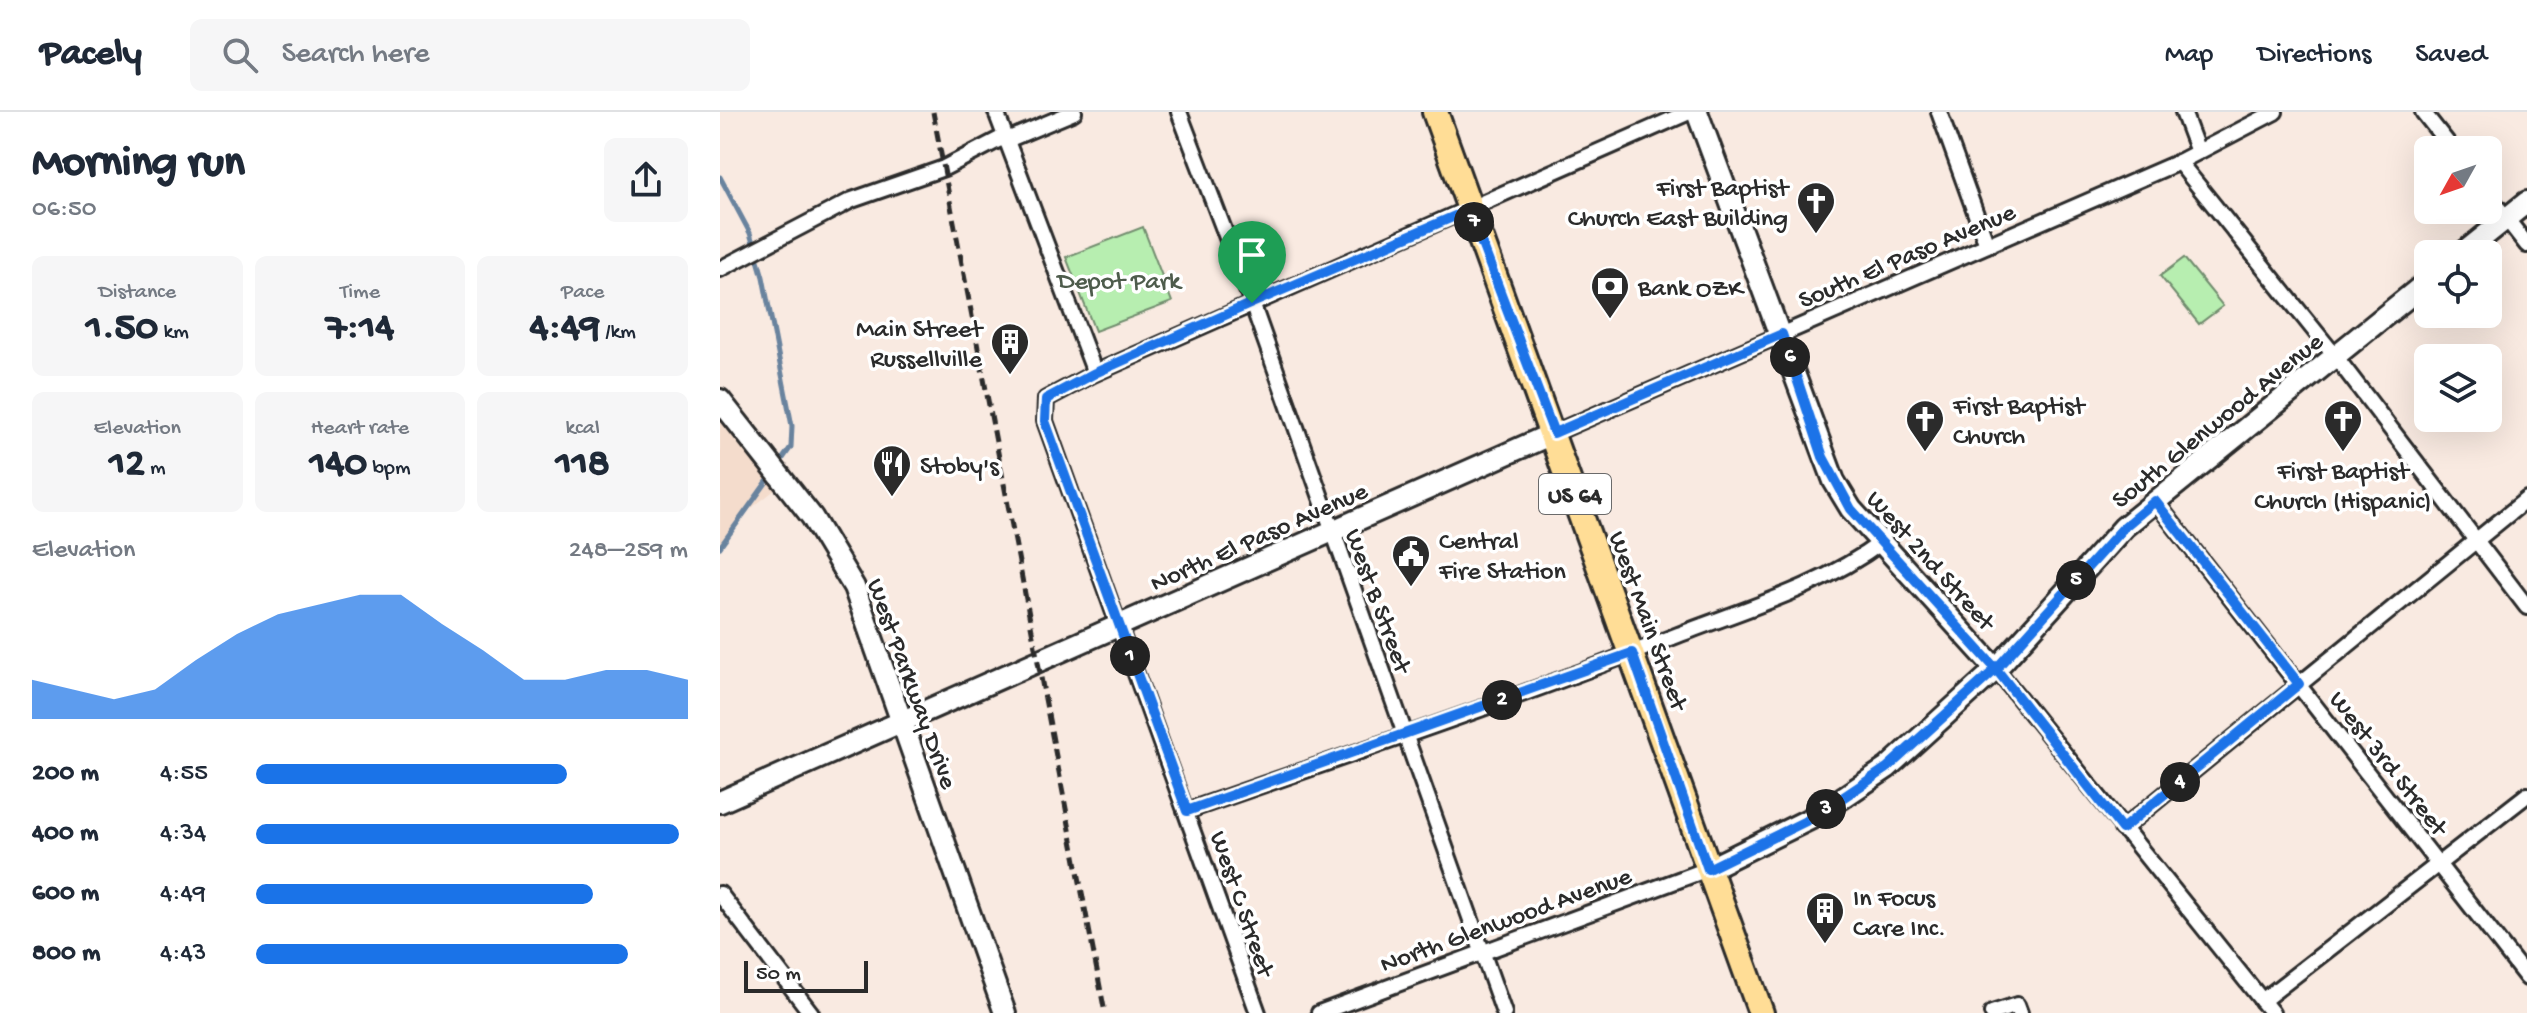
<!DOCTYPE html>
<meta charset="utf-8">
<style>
:root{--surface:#fff;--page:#f6f6f7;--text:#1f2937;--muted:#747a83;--line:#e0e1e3;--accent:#1a73e8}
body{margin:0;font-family:"Gochi Hand",sans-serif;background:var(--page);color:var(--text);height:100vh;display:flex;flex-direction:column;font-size:30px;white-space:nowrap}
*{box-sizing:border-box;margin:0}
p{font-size:26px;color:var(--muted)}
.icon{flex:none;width:44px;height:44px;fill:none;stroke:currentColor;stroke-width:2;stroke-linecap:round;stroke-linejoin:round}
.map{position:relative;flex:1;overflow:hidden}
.sheet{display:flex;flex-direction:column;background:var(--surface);width:720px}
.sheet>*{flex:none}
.needle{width:52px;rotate:230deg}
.tools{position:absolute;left:1694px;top:24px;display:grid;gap:16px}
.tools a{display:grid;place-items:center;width:88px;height:88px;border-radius:12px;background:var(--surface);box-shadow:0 8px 32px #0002;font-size:40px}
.scale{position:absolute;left:24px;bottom:20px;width:124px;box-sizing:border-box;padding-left:8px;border:4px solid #2b2b2b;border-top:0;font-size:22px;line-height:28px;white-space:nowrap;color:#2b2b2b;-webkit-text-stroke:6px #fff;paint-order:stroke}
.pin{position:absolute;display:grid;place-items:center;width:68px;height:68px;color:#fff;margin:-82px -34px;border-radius:50% 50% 50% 0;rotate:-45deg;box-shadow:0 0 8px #0007}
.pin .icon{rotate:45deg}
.km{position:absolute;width:40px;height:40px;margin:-20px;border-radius:50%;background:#222;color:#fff;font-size:22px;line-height:40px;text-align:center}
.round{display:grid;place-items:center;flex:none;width:84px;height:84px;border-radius:12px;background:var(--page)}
.summary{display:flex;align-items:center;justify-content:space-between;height:136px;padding:0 32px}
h1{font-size:44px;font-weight:800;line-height:60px}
.metrics{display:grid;grid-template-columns:repeat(3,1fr);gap:12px;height:136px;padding:8px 32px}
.metrics div{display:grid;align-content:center;border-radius:12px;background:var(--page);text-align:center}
.metrics b{font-size:40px;font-weight:800}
.metrics small{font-size:22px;font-weight:400}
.metrics p{font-size:22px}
.chart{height:224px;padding:16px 32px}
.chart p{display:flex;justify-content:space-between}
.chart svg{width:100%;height:144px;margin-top:8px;fill:var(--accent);opacity:.7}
ul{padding:0 32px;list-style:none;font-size:26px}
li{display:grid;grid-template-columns:128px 96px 1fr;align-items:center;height:60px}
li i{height:20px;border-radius:10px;background:var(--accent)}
header{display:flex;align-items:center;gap:48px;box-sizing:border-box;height:112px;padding:0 40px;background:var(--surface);border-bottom:2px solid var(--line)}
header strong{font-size:38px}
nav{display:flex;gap:44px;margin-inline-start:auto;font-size:28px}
.search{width:560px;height:72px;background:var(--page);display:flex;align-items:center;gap:20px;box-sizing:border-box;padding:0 28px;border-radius:12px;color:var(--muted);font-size:30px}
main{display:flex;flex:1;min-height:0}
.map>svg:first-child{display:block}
.built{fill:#f4dccc}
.green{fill:#b7eeb0;stroke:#718c6e;stroke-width:2}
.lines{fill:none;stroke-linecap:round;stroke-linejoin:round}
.stream{stroke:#69839e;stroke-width:5}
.street-casing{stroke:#2b2b2b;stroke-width:20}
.secondary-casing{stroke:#2b2b2b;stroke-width:26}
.primary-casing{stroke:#2b2b2b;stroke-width:30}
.street{stroke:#fff;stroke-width:14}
.secondary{stroke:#fff;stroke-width:20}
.primary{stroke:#ffdd96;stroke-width:24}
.rail{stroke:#2b2b2b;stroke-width:5;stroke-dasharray:12 6;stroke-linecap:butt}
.route-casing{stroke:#fff;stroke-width:16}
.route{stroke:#1a73e8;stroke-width:10}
.labels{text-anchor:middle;stroke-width:7;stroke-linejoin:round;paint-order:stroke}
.shield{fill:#fff;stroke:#6b6b6b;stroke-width:2}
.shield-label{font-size:24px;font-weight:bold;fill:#2b2b2b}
.poi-label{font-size:26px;fill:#2b2b2b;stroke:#fff;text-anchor:start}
.street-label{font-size:26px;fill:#2b2b2b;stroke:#fff}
.park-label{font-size:26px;fill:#4e5c4c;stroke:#fff}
</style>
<header>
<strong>Pacely</strong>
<div class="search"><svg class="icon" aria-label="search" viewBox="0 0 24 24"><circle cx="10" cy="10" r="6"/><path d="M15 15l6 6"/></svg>Search here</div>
<nav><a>Map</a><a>Directions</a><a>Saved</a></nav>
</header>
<main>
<section class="sheet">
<div class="summary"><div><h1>Morning run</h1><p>06:50</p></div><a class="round"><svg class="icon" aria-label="share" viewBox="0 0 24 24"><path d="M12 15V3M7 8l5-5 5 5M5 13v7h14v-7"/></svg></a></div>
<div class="metrics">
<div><p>Distance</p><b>1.50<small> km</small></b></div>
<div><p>Time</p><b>7:14</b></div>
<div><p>Pace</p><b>4:49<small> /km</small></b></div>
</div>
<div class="metrics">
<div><p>Elevation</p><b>12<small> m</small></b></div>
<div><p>Heart rate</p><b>140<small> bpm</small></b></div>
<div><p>kcal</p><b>118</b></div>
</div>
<div class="chart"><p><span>Elevation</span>248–259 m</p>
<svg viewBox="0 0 160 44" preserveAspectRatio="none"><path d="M0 44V32L10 35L20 38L30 35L40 26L50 18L60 12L70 9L80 6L90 6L100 15L110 23L120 32L130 32L140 29L150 29L160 32V44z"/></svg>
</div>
<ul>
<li><b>200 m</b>4:55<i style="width:72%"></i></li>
<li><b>400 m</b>4:34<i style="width:98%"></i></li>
<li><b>600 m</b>4:49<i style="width:78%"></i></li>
<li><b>800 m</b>4:43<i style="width:86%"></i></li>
</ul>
</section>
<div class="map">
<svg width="1807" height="901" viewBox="0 0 1807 901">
<rect width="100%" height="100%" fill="#f9eae1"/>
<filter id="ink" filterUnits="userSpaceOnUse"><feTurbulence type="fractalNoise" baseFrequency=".0125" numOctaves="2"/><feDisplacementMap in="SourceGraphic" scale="16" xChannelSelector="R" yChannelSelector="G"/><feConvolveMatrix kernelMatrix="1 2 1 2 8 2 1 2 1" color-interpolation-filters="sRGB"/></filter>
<g filter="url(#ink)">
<polygon class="built" points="0,288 65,370 29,398 0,435"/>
<g class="green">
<polygon points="423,115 452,190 375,219 346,145"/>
<polygon points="1464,146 1503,194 1479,212 1440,164"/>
</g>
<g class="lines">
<g class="stream">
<polyline points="0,65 30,121 43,165 72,314 71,335 59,352"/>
<polyline points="0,435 51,364"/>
</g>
<g class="street-casing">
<g id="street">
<polyline points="276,0 375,261"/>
<polyline points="459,0 532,191 784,901"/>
<polyline points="1219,0 1267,133"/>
<polyline points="1463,0 1478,40"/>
<polyline points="1703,0 1733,38"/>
<polyline points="1459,50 1615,244 1807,495"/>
<polyline points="1768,83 1807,133"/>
<polyline points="0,157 132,88 224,56 280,27 287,28 354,0"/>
<polyline points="834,321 1459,50 1555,0"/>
<polyline points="1435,389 1807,866"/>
<polyline points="1276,557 1552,901"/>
<path d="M467,699c164,-57 329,-112 491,-176 70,-27 144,-48 204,-93"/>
<polyline points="1402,717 1807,387"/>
<polyline points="0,782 91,901"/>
<polyline points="1542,889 1807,683"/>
<polyline points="538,901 325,309 326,287 375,261 969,0"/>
<polyline points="599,901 988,757"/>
<polyline points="1272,901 1297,893 1300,901"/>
</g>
</g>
<g class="secondary-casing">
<g id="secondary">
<polyline points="977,0 1114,369 1131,397 1276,557"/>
<polyline points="1742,142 1807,90"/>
<polyline points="0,288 92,405 134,475 285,901"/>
<polyline points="0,690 834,321"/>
<polyline points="988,757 1094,705 1167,656 1276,557 1404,415 1708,169"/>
</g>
</g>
<g class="primary-casing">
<polyline id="primary" points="715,0 1041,901"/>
</g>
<use href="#street" class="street"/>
<use href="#secondary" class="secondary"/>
<use href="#primary" class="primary"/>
<polyline class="rail" points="213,0 385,901"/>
</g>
</g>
<g class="lines" filter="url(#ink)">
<g class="route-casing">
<polyline id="route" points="532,191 375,261 326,287 325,309 467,699 912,541 988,757 1094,705 1167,656 1276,557 1402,717 1579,572 1435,389 1404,415 1276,557 1131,397 1103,345 1062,222 834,321 749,98 532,191"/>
</g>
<use href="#route" class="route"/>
</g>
<defs>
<g id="church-pin" transform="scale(2)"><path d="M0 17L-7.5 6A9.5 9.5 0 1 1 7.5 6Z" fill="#2b2b2b" stroke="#fff"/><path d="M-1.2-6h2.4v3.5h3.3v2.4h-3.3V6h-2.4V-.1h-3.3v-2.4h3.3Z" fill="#fff"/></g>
<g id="bank-pin" transform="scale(2)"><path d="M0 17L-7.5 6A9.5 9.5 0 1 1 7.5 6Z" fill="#2b2b2b" stroke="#fff"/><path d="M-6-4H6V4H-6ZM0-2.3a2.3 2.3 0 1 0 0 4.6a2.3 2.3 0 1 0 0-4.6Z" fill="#fff"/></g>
<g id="building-pin" transform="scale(2)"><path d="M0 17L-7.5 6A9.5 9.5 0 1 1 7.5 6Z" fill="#2b2b2b" stroke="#fff"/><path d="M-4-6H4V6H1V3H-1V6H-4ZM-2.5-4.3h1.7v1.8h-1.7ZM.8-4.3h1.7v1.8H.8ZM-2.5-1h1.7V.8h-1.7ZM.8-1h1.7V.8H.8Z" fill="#fff"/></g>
<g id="restaurant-pin" transform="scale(2)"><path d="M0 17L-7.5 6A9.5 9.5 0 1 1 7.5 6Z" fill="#2b2b2b" stroke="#fff"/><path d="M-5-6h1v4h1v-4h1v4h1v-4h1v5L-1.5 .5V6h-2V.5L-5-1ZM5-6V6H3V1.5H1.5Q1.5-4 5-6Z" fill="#fff"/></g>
<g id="civic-pin" transform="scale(2)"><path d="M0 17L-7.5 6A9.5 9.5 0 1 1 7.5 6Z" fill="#2b2b2b" stroke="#fff"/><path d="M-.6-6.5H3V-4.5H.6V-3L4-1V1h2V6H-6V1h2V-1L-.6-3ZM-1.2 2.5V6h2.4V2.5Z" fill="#fff"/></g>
</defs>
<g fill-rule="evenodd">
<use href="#church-pin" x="1096" y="89"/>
<use href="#bank-pin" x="890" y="174"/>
<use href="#building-pin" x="290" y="230"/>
<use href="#church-pin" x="1205" y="307"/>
<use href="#church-pin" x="1623" y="307"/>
<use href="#restaurant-pin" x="172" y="352"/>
<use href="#civic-pin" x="691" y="442"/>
<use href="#building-pin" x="1105" y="799"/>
</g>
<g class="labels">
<rect class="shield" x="819" y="362" width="72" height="40" rx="6"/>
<g class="shield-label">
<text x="855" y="390">US 64</text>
</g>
<g class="poi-label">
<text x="1068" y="83" text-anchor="end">First Baptist<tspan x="1068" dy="30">Church East Building</tspan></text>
<text x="918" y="183">Bank OZK</text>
<text x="262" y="224" text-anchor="end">Main Street<tspan x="262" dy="30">Russellville</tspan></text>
<text x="1233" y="301">First Baptist<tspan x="1233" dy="30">Church</tspan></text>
<text x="200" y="361">Stoby's</text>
<text x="1623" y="366" text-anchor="middle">First Baptist<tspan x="1623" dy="30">Church (Hispanic)</tspan></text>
<text x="719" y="436">Central<tspan x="719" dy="30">Fire Station</tspan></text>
<text x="1133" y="793">In Focus<tspan x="1133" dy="30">Care Inc.</tspan></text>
</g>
<g class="street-label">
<text transform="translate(1186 142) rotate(-23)" y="9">South El Paso Avenue</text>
<text transform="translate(1496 307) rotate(-39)" y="9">South Glenwood Avenue</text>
<text transform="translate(538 423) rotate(-24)" y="9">North El Paso Avenue</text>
<text transform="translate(1212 447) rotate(48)" y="9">West 2nd Street</text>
<text transform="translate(660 488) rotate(70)" y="9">West B Street</text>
<text transform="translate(930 508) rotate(70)" y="9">West Main Street</text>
<text transform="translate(194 571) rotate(70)" y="9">West Parkway Drive</text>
<text transform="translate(1670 650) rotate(52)" y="9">West 3rd Street</text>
<text transform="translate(524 791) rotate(71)" y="9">West C Street</text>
<text transform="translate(785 806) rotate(-20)" y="9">North Glenwood Avenue</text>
</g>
<g class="park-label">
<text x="399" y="176">Depot Park</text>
</g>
</g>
</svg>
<div class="tools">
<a><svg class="needle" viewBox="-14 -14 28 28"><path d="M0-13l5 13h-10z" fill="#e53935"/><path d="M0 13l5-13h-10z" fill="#747a83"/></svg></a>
<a><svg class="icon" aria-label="locate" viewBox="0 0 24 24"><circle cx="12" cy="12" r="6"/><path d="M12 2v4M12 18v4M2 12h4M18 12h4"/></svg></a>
<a><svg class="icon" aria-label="layers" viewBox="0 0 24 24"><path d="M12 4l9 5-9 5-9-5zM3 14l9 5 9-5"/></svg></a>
</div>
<div class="scale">50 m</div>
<div class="pin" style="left:532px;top:191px;background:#1e9e55"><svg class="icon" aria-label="arrive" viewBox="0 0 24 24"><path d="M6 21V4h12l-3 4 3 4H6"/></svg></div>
<b class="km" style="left:410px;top:544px">1</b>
<b class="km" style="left:782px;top:588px">2</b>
<b class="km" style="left:1106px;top:697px">3</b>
<b class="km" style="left:1460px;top:670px">4</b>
<b class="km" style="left:1356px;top:468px">5</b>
<b class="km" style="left:1070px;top:245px">6</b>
<b class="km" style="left:754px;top:110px">7</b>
</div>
</main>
